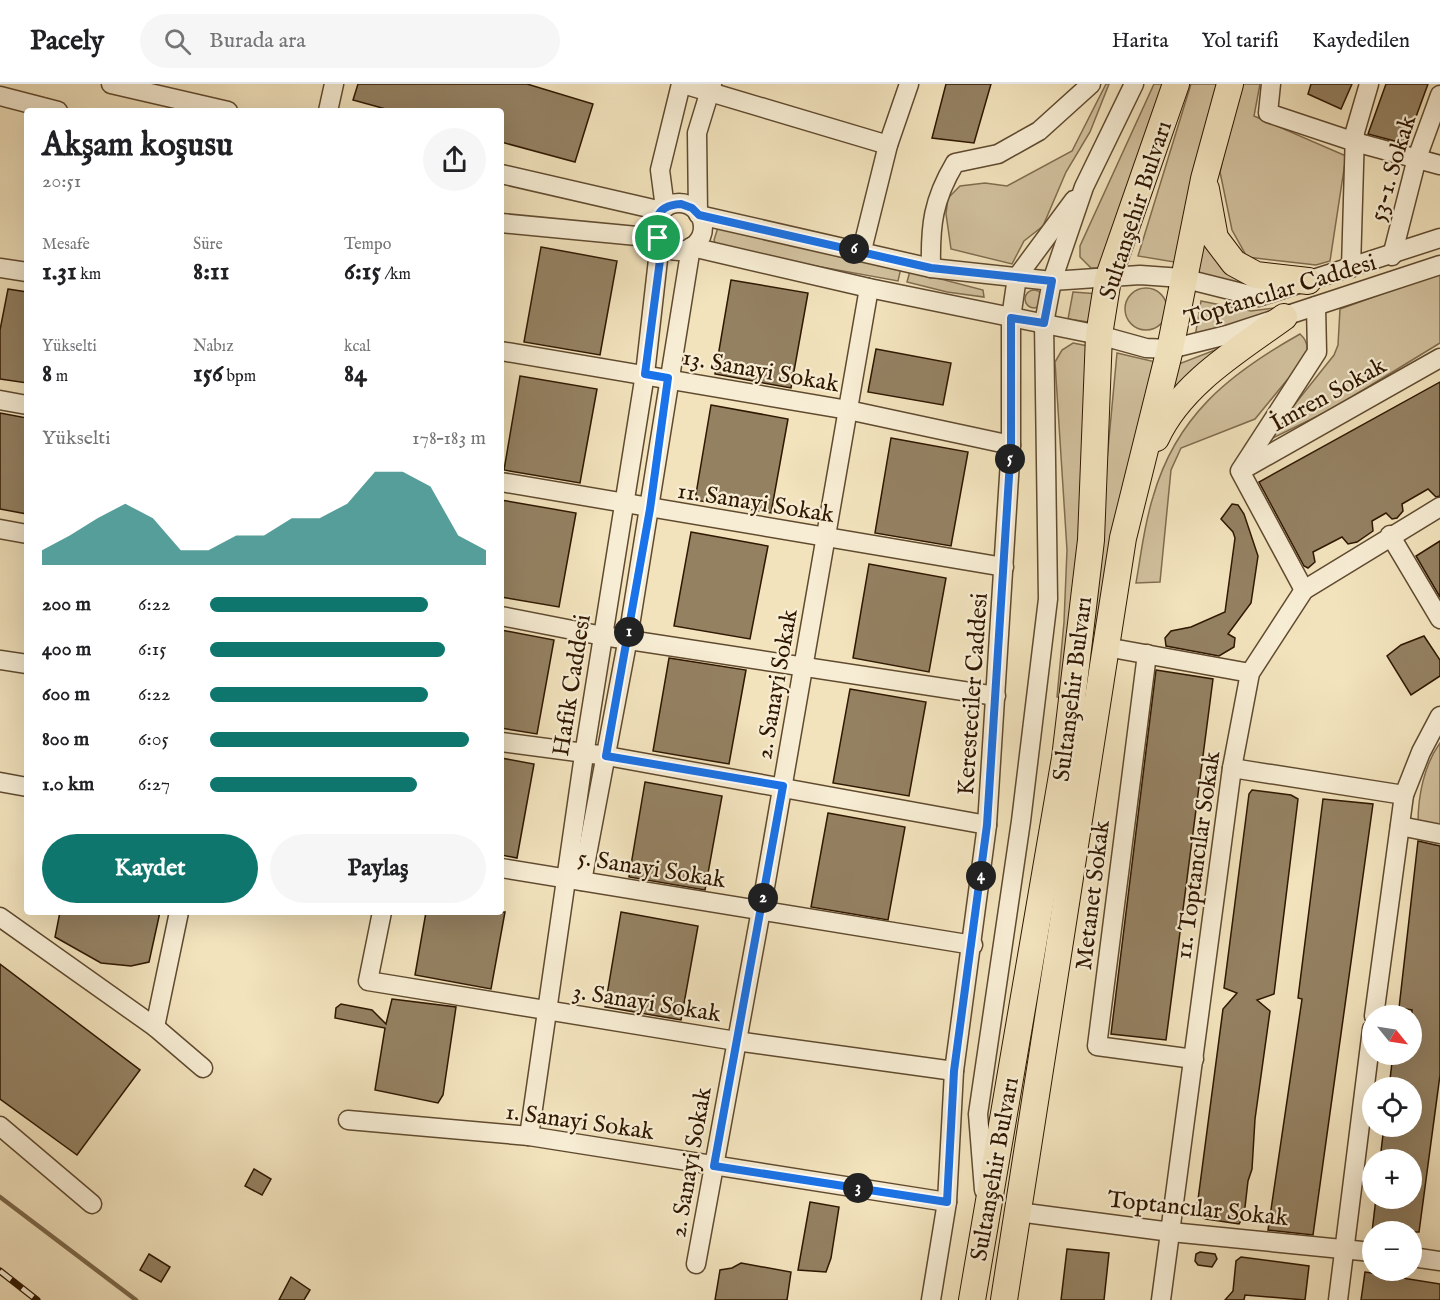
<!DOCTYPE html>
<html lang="tr">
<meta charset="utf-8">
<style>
:root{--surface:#fff;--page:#f6f6f6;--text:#202124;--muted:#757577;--line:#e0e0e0;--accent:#0f766e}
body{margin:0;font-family:"IM FELL English",serif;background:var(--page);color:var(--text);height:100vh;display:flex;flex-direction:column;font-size:22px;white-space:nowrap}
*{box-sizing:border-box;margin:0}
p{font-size:20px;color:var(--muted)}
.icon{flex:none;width:33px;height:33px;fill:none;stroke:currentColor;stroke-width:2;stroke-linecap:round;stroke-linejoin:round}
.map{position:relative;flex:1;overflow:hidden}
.side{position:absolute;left:24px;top:24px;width:480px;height:807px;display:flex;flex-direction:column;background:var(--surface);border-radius:6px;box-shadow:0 6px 24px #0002}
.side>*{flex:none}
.needle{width:39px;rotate:120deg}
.fabs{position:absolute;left:1362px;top:921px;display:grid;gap:12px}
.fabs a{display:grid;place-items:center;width:60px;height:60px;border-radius:50%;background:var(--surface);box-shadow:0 6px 24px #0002;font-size:30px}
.pin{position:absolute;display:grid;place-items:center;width:51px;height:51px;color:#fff;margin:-26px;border:3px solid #fff;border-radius:50%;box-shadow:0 2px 6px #0007}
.km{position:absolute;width:30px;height:30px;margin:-15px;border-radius:50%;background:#222;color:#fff;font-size:16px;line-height:30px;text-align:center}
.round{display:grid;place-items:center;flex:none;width:63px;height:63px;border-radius:32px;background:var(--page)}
.headline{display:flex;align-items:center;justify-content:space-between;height:102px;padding:0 18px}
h1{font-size:33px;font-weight:700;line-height:45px}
.stats{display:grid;grid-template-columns:repeat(3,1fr);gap:9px;height:102px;padding:6px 18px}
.stats div{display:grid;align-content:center}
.stats b{font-size:26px;font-weight:700}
.stats small{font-size:16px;font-weight:400}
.stats p{font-size:16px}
.chart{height:168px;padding:12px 18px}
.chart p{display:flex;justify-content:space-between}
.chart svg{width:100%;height:108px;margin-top:6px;fill:var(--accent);opacity:.7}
.button{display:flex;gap:12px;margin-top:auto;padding:12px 18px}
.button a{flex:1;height:69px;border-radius:36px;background:var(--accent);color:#fff;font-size:24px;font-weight:700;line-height:69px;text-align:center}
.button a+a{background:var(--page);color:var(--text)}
ul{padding:0 18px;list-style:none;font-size:20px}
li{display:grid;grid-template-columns:96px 72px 1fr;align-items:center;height:45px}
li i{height:15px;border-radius:8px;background:var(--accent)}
header{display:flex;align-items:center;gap:36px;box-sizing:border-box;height:84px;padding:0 30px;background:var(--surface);border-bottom:2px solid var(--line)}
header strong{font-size:28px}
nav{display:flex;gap:33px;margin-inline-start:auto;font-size:21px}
.search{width:420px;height:54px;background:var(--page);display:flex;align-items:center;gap:15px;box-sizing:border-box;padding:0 21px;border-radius:33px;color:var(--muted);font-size:22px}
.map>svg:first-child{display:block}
.green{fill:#d1c09d;stroke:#806c4e;stroke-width:1.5}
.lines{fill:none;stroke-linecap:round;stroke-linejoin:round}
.stream{stroke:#7c684b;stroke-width:4.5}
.building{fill:#948162;stroke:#2f1700;stroke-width:1.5}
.minor-casing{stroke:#604a2f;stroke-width:21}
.highway-casing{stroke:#2f1700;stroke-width:28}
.minor{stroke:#f7edd4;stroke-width:18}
.highway{stroke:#f2e3bd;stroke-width:26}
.rail-casing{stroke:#2f1700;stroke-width:7}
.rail{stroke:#f7edd4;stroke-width:4.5;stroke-dasharray:14;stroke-linecap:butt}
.route-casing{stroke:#fff;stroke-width:12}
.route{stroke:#1a73e8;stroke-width:8}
.labels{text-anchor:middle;stroke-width:4.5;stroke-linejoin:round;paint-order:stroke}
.street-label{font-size:24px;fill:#2f1700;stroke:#f7edd4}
</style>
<header>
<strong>Pacely</strong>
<div class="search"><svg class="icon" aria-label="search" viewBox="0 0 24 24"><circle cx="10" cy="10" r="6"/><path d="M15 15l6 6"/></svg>Burada ara</div>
<nav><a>Harita</a><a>Yol tarifi</a><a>Kaydedilen</a></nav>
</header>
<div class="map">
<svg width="1440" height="1216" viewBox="0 0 1440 1216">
<rect width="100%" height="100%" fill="#f2e3bd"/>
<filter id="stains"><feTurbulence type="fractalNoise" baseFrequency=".00333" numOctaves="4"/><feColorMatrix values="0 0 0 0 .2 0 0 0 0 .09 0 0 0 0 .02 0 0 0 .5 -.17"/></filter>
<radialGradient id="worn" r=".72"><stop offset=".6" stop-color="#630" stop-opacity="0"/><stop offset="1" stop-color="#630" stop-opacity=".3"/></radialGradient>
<g class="green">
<polygon points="1106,0 1109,0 1090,48 1066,88 1043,142 1024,157 1012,180 951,165 946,130 948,114 960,102 985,99 1007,102 1072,67"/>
<polygon points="1154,0 1170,0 1104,184 1091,184 1080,173 1080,162"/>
<polygon points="1191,0 1217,0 1180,179 1138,172"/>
<polygon points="1239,0 1260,0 1254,32 1346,72 1330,177 1316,181 1247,173 1232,146 1220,88"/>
<polygon points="720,137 901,184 898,197 717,164 714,156"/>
<polygon points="1202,155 1261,207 1196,189"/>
<polygon points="910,187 983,206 984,213 947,208 907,198"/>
<polygon points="1440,189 1440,259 1332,325 1273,354 1275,345 1334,271 1338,261 1340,225"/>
<circle cx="1146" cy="225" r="21"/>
<circle cx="1034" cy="215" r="9"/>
<polygon points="1073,208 1099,210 1095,239 1068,235"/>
<polygon points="1201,217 1251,227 1297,221 1195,253"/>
<path d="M1300,250c16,14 1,31 -6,46h-7l-32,39 -74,29 -10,22 -11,112 -24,1c5,-28 8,-58 17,-86 23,-81 76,-123 147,-163z"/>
<polygon points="1073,259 1088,262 1096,273 1066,615 1057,613 1064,538 1067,466 1055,278 1062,266"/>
<polygon points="1228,261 1161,322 1171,283"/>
<polygon points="1117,269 1160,279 1069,716 1087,590"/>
<path d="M1440,659v83l-22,-3c0,-27 6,-58 22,-80z"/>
</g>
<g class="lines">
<polyline class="stream" points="0,1113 136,1216"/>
</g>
<g class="building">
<polygon points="358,0 527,0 593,20 575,78 501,58 501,27 393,27 353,16"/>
<polygon points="946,0 991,0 974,59 932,54"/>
<polygon points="1311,0 1352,0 1341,25 1308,10"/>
<polygon points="1386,0 1428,0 1406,60 1368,50"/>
<polygon points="541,163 617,177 600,271 524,258"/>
<polygon points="731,196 808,209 791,304 715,290"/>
<polygon points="8,205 27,208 27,299 0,295 0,246"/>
<polygon points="876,265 951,279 943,321 868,308"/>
<polygon points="520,292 597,305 580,399 504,386"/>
<polygon points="1440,298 1440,412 1436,413 1428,405 1402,420 1403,427 1397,434 1392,435 1386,429 1372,437 1373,447 1357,458 1348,460 1342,453 1313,468 1315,478 1308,484 1304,482 1259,398"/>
<polygon points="711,321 788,335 771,429 695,416"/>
<polygon points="0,329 27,334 27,430 0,425"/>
<polygon points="891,354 968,368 951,462 875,449"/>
<polygon points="501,416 576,429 559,523 501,513"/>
<polygon points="1232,420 1238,421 1244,430 1258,472 1251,519 1228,550 1235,554 1234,563 1219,572 1166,562 1165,554 1171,547 1191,543 1225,528 1235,454 1233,448 1221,435"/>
<polygon points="691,448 768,462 750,555 674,542"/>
<polygon points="1440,457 1440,513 1416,472"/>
<polygon points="869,480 946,494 929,588 853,574"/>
<polygon points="501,546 554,556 537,650 501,644"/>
<polygon points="1424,552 1440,576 1440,592 1411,611 1387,572 1401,561"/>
<polygon points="669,574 746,586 729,680 653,667"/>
<polygon points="1156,586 1213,595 1166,956 1111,950"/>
<polygon points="850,605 926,618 909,712 833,699"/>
<polygon points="501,674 534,680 517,774 501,771"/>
<polygon points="645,698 722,712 705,806 629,793"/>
<polygon points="1252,706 1291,711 1298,715 1274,910 1257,916 1270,927 1255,1035 1252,1085 1248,1097 1244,1132 1239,1140 1206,1135 1196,1131 1223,925 1237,909 1224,904 1249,710"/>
<polygon points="1323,715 1373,720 1313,1151 1268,1146 1302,915 1298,914"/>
<polygon points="828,729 905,743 888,836 811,823"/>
<polygon points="1418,757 1440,762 1440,991 1419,1148 1372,1148 1376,1114 1412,1114 1412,1076 1380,1076 1384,1042 1412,1042 1412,1004 1389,1004 1393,970 1412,970 1412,926 1399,924"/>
<polygon points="60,828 160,828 149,878 131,882 101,879 55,853"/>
<polygon points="426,828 505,828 491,905 415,891"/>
<polygon points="621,828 698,842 681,936 605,923"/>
<polygon points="0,880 140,986 77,1071 0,1015"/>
<polygon points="392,915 456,923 443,1011 438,1019 375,1006 385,944 335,934 336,924 341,920 372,926 386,940"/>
<polygon points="254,1085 271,1095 262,1111 245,1102"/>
<polygon points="810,1118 839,1123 831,1174 826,1188 798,1186"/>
<polygon points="1067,1165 1109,1169 1104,1216 1061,1216"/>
<polygon points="1200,1168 1215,1170 1217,1175 1212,1183 1198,1181 1195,1177 1196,1170"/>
<polygon points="149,1170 170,1183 161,1198 140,1186"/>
<polygon points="1241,1173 1309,1182 1305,1216 1245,1211 1244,1216 1225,1216 1233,1207 1236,1177"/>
<polygon points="741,1179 791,1188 787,1216 715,1216 720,1186 732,1184"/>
<polygon points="1365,1188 1440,1200 1440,1216 1361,1216"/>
<polygon points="291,1193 310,1206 304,1216 279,1216"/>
</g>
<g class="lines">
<g class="minor-casing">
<g id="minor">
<polyline points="111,0 228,27"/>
<polyline points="683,0 888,61"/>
<polyline points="1271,0 1268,29 1355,58 1440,81"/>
<polyline points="0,12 58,27"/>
<polyline points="328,27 334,0"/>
<polyline points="501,90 662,127"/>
<circle cx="679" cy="143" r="24"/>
<polyline points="665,124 660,86 681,0"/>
<polyline points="698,130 697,49 712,0"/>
<polyline points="699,131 931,184 1052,197 1140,191 1182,194 1258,213 1440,154"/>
<polyline points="501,139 658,154"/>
<polyline points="692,163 869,204 1099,251 1146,264 1170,265 1227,251 1440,181"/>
<polyline points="862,166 888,61 909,0"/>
<polyline points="1392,172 1417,74 1440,11"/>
<polyline points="0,184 27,188"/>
<path d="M931,184c-1,-43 2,-68 24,-105l43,-9 41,-23 52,-47"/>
<polyline points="1351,184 1355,48 1369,0"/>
<polyline points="501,267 848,326 1011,361"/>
<polyline points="0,316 27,321"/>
<polyline points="1242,386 1440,274"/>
<polyline points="501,398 1004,483"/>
<polyline points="0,445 27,450"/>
<polyline points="1390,451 1440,535"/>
<polyline points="1304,506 1240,387 1317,268 1316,222"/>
<polyline points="501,532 603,552 996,612"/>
<polyline points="1106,563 1250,589"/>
<polyline points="1147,570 1097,962 1194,975"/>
<polyline points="0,576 27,580"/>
<polyline points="501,658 607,672 987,741"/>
<polyline points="1232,684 1404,711"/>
<polyline points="0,698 27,703"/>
<polyline points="1400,742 1440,750"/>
<polyline points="501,784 973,861"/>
<polyline points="582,797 628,554 691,163"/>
<polyline points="382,828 368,897 736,957 954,987"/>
<polyline points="0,833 155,943 203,984"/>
<polyline points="1374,932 1404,711 1421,668 1440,632"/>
<polyline points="155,943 179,828"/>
<polyline points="348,1036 529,1052 947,1118"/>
<polyline points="0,1042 92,1120"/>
<polyline points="529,1052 584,671 645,290 660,158"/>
<polyline points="984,1106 978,1030 1021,737 1048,515 1044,239 1052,197 1084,103 1134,0"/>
<polyline points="1018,1128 1171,1148 1372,1168"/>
<polyline points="1412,1173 1440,1177"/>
<polyline points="696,1180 761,826 869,204"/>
<polyline points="931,1216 947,1118 954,987 987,741 1011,361 1011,234 1017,193 1074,116"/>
<polyline points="1161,1216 1232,684 1250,589 1304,506 1440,423"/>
<polyline points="1338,1216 1372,945"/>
</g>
</g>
<g class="highway-casing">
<g id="highway">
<polyline points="1206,105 1215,154 1234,179 1256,191 1308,197"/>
<path d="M1156,354c25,-54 81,-87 128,-121"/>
<polyline points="972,1216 1065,674 1091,456 1099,251 1108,195 1176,0"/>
<polyline points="1004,1216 1123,454 1170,265 1204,95 1230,0"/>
</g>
</g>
<use href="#minor" class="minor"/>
<use href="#highway" class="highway"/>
<g class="rail-casing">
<polyline id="rail" points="0,1187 37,1216"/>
</g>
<use href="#rail" class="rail"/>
</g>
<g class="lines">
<g class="route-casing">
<path id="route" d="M681,120l11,4 7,7 232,53 121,13 -8,42 -33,-5v127l-24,380 -33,246 -7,131 -233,-36 69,-380 -177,-30 44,-247 18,-131 -23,-4 15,-114c0,-23 -17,-54 21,-56z"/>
</g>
<use href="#route" class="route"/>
</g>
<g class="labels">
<g class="street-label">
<text transform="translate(1392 84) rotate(-73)" y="8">53-1. Sokak</text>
<text transform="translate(1135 126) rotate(-72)" y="8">Sultanşehir Bulvarı</text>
<text transform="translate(1280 206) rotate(-17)" y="8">Toptancılar Caddesi</text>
<text transform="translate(761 286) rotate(10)" y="8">13. Sanayi Sokak</text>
<text transform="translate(1328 310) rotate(-29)" y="8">İmren Sokak</text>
<text transform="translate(756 418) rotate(9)" y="8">11. Sanayi Sokak</text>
<text transform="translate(776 600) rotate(-80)" y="8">2. Sanayi Sokak</text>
<text transform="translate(571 601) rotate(-81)" y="8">Hafik Caddesi</text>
<text transform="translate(1072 605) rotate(-83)" y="8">Sultanşehir Bulvarı</text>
<text transform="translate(972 610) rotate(-86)" y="8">Keresteciler Caddesi</text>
<text transform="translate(1197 771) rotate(-82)" y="8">11. Toptancılar Sokak</text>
<text transform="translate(652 784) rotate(9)" y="8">5. Sanayi Sokak</text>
<text transform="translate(1092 811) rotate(-83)" y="8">Metanet Sokak</text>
<text transform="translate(647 918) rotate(9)" y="8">3. Sanayi Sokak</text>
<text transform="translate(580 1037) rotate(8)" y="8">1. Sanayi Sokak</text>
<text transform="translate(690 1078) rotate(-80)" y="8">2. Sanayi Sokak</text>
<text transform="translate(994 1085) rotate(-80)" y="8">Sultanşehir Bulvarı</text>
<text transform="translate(1198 1124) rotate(6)" y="8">Toptancılar Sokak</text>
</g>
</g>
<rect width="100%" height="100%" filter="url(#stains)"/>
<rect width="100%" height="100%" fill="url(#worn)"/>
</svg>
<div class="fabs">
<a><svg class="needle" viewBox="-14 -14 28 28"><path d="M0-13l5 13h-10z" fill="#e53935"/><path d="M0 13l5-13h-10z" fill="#757577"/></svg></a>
<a><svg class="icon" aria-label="locate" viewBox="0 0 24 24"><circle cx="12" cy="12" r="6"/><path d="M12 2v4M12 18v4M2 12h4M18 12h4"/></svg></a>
<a>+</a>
<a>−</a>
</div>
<div class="pin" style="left:658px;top:154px;background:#1e9e55"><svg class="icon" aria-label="arrive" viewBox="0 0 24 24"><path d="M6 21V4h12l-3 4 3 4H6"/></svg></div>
<b class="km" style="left:629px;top:548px">1</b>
<b class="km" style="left:763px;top:814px">2</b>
<b class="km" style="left:858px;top:1104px">3</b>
<b class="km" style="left:981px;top:792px">4</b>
<b class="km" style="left:1010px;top:375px">5</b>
<b class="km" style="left:854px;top:165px">6</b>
<section class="side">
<div class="headline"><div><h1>Akşam koşusu</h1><p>20:51</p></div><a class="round"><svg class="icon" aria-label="share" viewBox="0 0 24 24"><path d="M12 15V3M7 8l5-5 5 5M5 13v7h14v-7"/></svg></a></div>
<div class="stats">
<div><p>Mesafe</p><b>1.31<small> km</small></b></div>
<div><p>Süre</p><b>8:11</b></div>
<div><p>Tempo</p><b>6:15<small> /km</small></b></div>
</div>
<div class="stats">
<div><p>Yükselti</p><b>8<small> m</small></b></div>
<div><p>Nabız</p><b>156<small> bpm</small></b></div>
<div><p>kcal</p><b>84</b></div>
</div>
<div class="chart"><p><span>Yükselti</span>178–183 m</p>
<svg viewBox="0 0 160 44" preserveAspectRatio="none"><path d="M0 44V38L10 32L20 25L30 19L40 25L50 38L60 38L70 32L80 32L90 25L100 25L110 19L120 6L130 6L140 12L150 32L160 38V44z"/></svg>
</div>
<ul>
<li><b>200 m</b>6:22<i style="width:79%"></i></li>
<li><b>400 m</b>6:15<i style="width:85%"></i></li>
<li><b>600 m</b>6:22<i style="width:79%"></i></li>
<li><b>800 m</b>6:05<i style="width:94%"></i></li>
<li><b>1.0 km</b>6:27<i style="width:75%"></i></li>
</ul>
<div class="button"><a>Kaydet</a><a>Paylaş</a></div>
</section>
</div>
